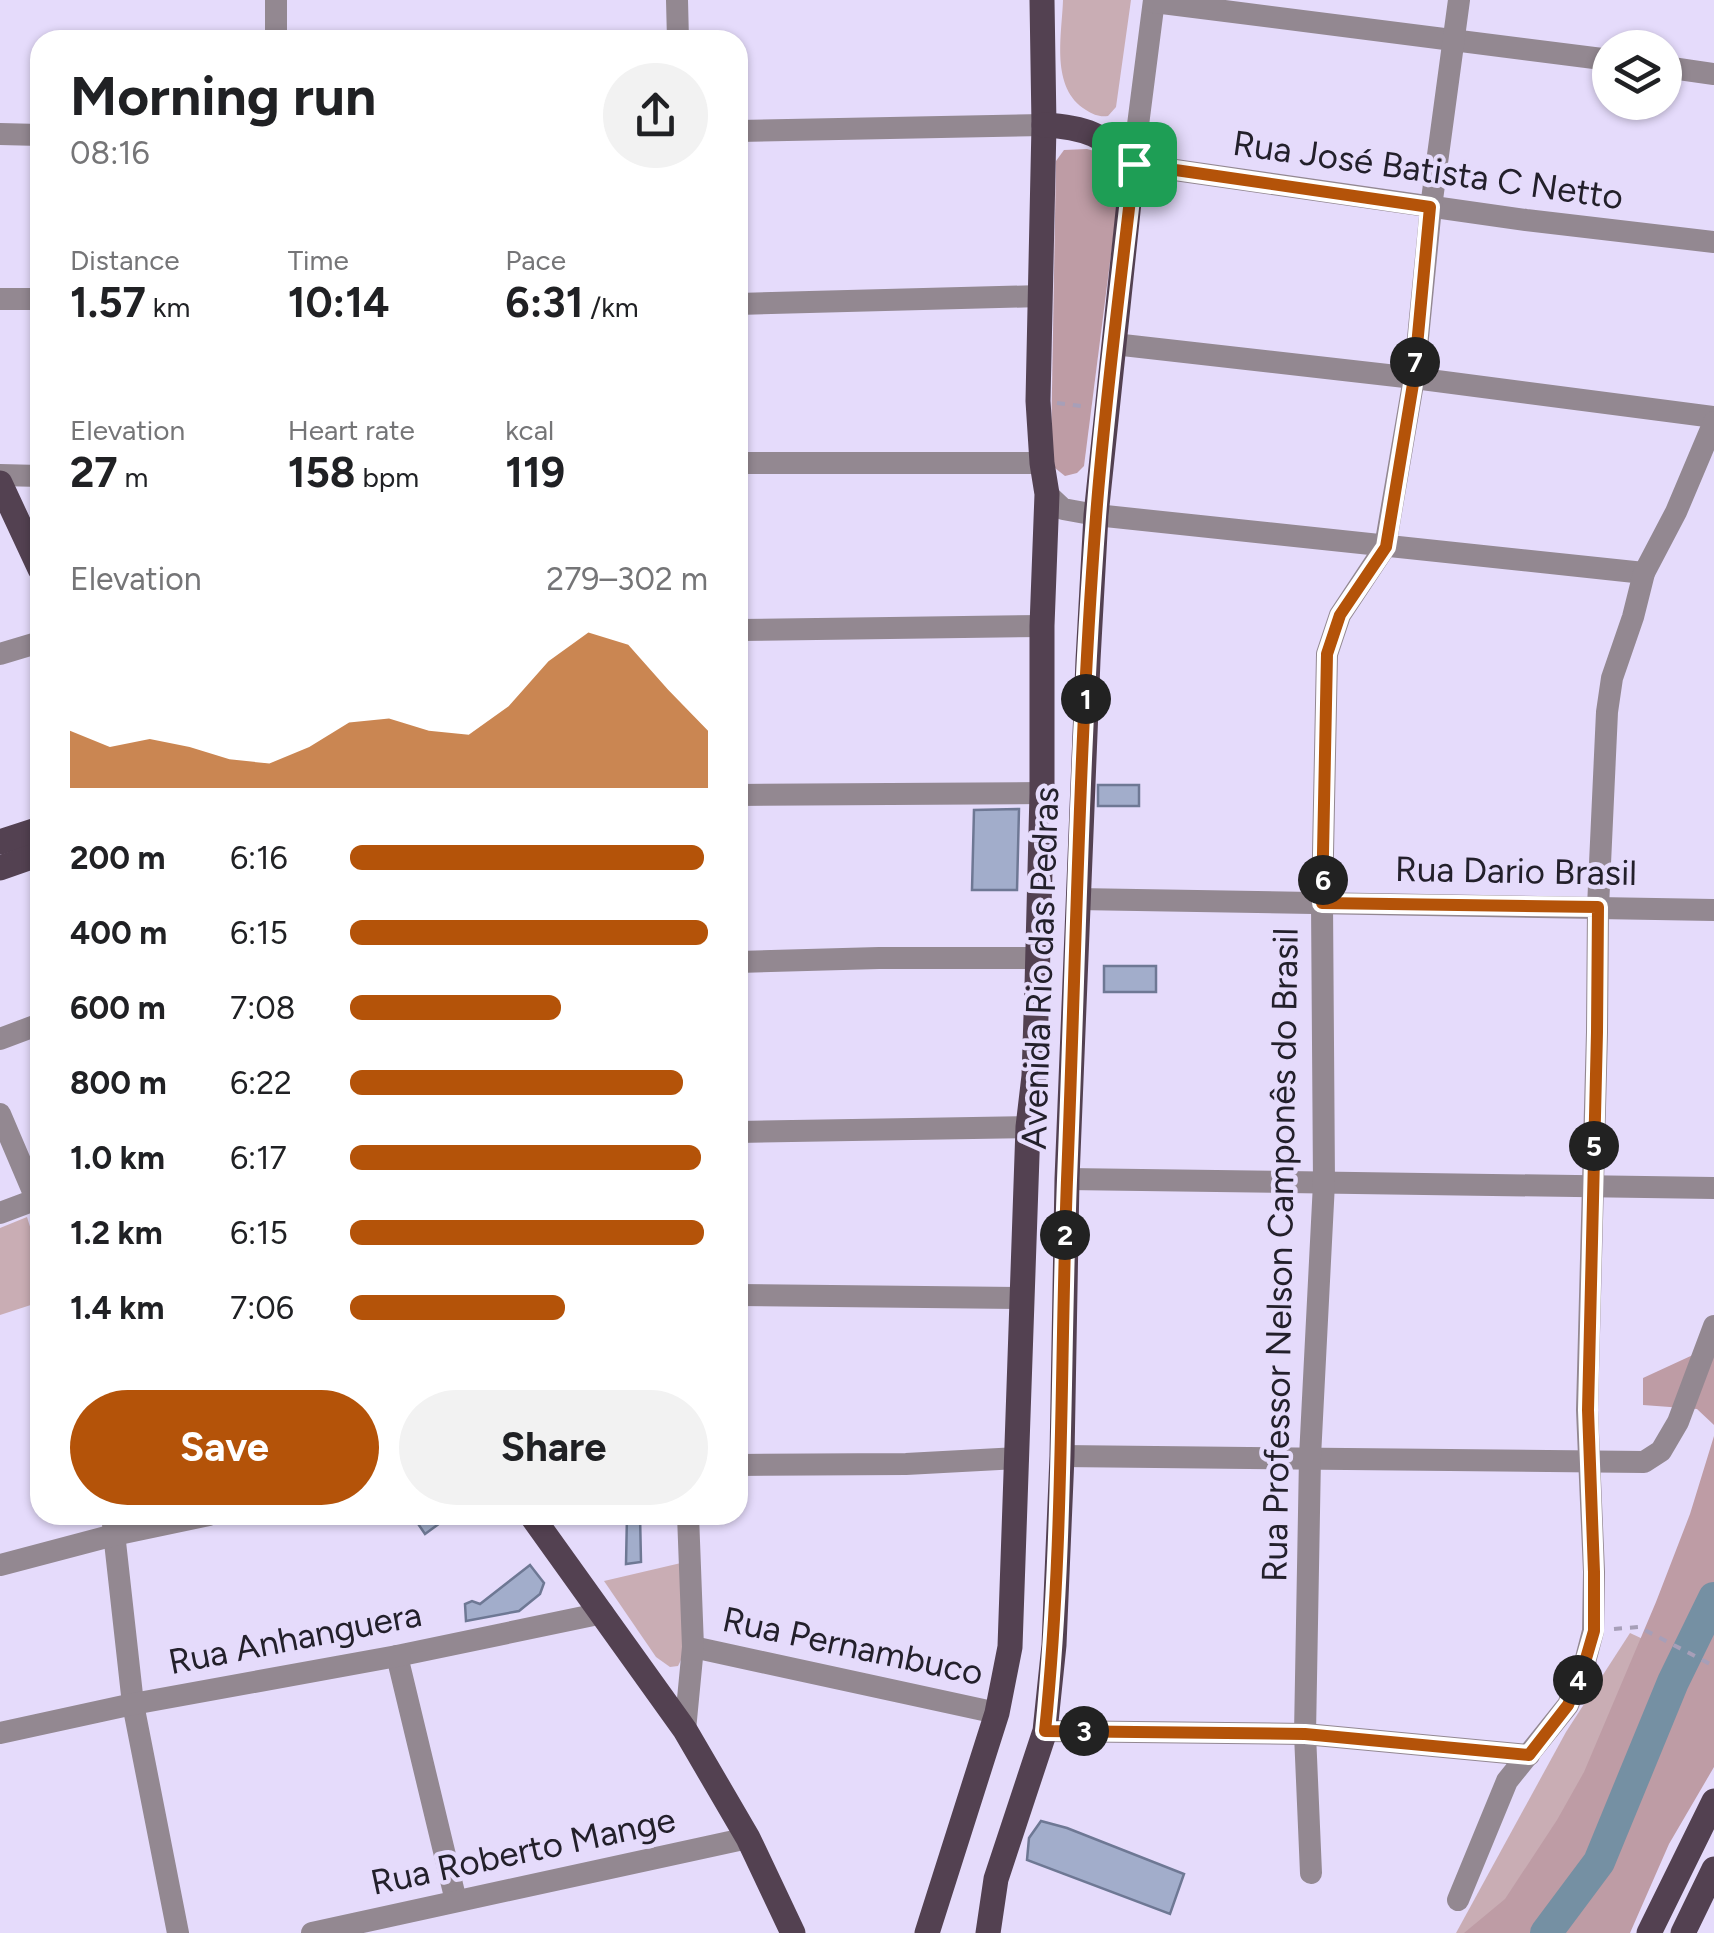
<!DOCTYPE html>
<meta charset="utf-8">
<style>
:root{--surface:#fff;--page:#f2f2f2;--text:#202124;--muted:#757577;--accent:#b45309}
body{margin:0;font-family:Figtree,sans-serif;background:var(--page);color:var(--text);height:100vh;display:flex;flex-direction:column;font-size:38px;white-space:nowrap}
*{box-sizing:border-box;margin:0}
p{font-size:32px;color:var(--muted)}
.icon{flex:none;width:55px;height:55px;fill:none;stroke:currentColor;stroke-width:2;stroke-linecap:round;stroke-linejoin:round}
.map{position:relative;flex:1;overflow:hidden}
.drawer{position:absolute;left:30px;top:30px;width:718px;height:1495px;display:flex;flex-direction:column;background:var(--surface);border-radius:30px;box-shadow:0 2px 8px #0004}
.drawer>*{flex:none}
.tools{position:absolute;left:1592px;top:30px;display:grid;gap:20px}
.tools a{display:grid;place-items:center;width:90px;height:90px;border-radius:50%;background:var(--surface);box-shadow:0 2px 8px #0004;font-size:50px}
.pin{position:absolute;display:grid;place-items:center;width:85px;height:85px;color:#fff;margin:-42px;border-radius:20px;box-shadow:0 5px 15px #0006}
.km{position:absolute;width:50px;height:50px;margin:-25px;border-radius:50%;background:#222;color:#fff;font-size:28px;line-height:50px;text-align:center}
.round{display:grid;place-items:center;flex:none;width:105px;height:105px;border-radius:52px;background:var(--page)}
.head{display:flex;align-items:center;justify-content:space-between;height:170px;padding:0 40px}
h1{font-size:55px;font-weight:700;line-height:75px}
.stats{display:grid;grid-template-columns:repeat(3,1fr);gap:15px;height:170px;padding:10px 40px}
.stats div{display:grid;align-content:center}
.stats b{font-size:42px;font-weight:700}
.stats small{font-size:28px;font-weight:400}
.stats p{font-size:28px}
.chart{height:280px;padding:20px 40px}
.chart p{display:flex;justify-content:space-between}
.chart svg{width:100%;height:180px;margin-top:10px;fill:var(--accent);opacity:.7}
.action{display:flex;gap:20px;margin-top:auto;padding:20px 40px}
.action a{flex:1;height:115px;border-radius:60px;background:var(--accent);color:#fff;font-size:40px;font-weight:700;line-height:115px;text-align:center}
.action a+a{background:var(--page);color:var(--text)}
ul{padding:0 40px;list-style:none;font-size:32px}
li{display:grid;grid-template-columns:160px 120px 1fr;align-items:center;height:75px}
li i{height:25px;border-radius:12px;background:var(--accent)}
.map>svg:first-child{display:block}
.green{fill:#c9adb4}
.forest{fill:#be9ca5}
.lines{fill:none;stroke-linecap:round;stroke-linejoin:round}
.river{stroke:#7590a3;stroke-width:32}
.building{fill:#a2adcb;stroke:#6e7894;stroke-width:2.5}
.path{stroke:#a79fb8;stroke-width:4;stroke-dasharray:8 8;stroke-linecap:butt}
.minor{stroke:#938891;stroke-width:22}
.major{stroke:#534151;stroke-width:25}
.route-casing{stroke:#fff;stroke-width:20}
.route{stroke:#b45309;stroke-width:12}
.labels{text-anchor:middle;stroke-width:9;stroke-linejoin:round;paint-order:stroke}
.street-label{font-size:35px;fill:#23202b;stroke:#e5dbfb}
</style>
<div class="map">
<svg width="1714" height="1933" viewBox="0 0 1714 1933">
<rect width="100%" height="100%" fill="#e5dbfb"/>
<g class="green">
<path d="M1063,0h68l-15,107 -8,9c-9,1 -14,-1 -22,-6 -36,-22 -24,-75 -23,-110z"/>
<polygon points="27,1217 40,1259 40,1302 0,1315 0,1228"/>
<polygon points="681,1563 683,1656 678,1666 670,1667 656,1657 604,1581"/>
<polygon points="1630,1633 1675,1654 1515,1933 1456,1933 1566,1732"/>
</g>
<g class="forest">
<polygon points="1087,149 1102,153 1121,176 1084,466 1077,473 1065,476 1055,468 1051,447 1056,161 1064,150"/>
<polygon points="1714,1339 1714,1425 1697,1409 1643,1405 1643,1378 1695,1354"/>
<polygon points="1714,1436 1714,1767 1669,1844 1630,1933 1464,1933 1505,1899 1557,1820 1584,1772 1656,1602 1690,1514"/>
</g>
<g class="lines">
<polyline class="river" points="1546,1933 1599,1862 1673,1682 1714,1598"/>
</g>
<g class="building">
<rect x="1098" y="785" width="41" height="21"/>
<polygon points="1019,809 1017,890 972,890 974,810"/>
<rect x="1104" y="966" width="52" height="26"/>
<polygon points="412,1515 451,1515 425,1534"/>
<polygon points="627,1515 640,1515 641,1562 626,1564"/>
<polygon points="530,1565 544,1583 540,1594 519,1611 466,1621 465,1604 472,1601 480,1604"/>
<polygon points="1041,1821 1067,1828 1184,1874 1170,1914 1027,1860 1029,1838"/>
</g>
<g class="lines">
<g class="path">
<polyline points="1057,403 1088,407"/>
<polyline points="1614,1629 1639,1627 1714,1666"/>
</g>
<g class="minor">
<polyline points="276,0 276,40"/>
<polyline points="677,0 678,40"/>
<polyline points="1154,0 1133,164 1526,220 1714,242"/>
<polyline points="1154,2 1610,60"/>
<polyline points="1665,67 1714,74"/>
<polyline points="738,131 1044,125"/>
<polyline points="0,134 40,135"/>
<polyline points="0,299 40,299"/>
<polyline points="738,304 1040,296"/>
<polyline points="1114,344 1414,378 1714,417"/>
<polyline points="738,463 1042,463"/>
<polyline points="0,475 40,476"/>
<polyline points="1047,494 1063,509 1096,515 1644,573"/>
<polyline points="738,630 1042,626"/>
<polyline points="0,654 40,642"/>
<polyline points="738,795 1042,793"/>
<polyline points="1077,899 1714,910"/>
<polyline points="738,962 879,958 1036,958"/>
<polyline points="0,1039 40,1024"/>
<polyline points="0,1114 40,1208"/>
<polyline points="738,1132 1028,1127"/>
<polyline points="1067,1179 1714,1188"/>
<polyline points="0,1213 40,1198"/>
<polyline points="738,1295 1022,1298"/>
<polyline points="1062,1456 1644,1462 1661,1451 1678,1422 1714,1326"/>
<polyline points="738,1465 906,1464 1018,1458"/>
<polyline points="112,1515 133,1704 178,1933"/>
<polyline points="0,1565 114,1535 209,1515"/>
<polyline points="693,1647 997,1713"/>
<polyline points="397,1656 456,1901"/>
<polyline points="685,1730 693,1647 688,1515"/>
<polyline points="1045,1731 1305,1734 1529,1755"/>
<polyline points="0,1733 133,1704 397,1656 603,1613"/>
<polyline points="1311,1873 1305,1734 1310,1457 1324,1183 1322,903 1327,654 1340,615 1385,547 1414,378 1431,207 1459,0"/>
<polyline points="1458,1900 1507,1781 1568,1705 1585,1662 1593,1631 1594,1572 1587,1410 1597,1032 1598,907 1607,712 1612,678 1633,617 1644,573 1676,512 1714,422"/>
<polyline points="312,1933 748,1838"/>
</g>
<g class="major">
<polyline points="0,483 40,569"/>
<polyline points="0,842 40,829"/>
<polyline points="0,868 40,854"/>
<polyline points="531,1515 685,1730 748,1838 793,1933"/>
<polyline points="927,1933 997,1713 1010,1647 1028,1127 1034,1076 1037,986 1042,793 1042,626 1047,494 1042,463 1038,401 1044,125 1042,0"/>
<path d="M988,1933l8,-54 49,-148 9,-86 8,-189 5,-277 21,-519 8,-145 37,-351c-29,-29 -48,-37 -89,-39"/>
<polyline points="1649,1933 1714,1801"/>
<polyline points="1683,1933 1714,1869"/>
</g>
</g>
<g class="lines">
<g class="route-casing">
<path id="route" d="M1134,164l296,43 -16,171 -28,169 -46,68 -13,39 -5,249 276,4 -1,125 -9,378 6,162v59l-9,31 -17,43 -39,50 -224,-21 -260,-3c19,-183 15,-367 22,-551 9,-221 12,-442 29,-663 9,-118 25,-235 38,-353z"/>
</g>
<use href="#route" class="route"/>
</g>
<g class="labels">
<g class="street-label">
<text transform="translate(1428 170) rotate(8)" y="12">Rua José Batista C Netto</text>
<text transform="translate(1516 871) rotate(1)" y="12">Rua Dario Brasil</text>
<text transform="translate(1040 968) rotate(-88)" y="12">Avenida Rio das Pedras</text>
<text transform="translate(1280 1255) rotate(-89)" y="12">Rua Professor Nelson Camponês do Brasil</text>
<text transform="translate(295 1638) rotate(-11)" y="12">Rua Anhanguera</text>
<text transform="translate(853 1646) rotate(12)" y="12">Rua Pernambuco</text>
<text transform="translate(523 1851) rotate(-12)" y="12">Rua Roberto Mange</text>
</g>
</g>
</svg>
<div class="tools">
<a><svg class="icon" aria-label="layers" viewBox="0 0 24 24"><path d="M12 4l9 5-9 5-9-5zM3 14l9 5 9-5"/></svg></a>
</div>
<div class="pin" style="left:1134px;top:164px;background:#1e9e55"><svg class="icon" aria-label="arrive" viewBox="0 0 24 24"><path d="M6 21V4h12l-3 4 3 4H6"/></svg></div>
<b class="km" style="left:1086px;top:699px">1</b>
<b class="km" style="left:1065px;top:1235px">2</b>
<b class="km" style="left:1084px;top:1731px">3</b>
<b class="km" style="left:1578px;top:1680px">4</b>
<b class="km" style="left:1594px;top:1146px">5</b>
<b class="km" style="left:1323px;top:880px">6</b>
<b class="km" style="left:1415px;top:362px">7</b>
<section class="drawer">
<div class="head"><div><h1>Morning run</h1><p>08:16</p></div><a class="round"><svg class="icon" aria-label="share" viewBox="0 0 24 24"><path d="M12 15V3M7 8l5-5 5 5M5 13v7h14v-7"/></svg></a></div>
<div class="stats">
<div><p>Distance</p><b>1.57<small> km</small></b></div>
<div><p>Time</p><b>10:14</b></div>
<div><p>Pace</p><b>6:31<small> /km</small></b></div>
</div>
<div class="stats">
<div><p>Elevation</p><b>27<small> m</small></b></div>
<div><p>Heart rate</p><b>158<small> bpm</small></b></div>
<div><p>kcal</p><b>119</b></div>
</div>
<div class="chart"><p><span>Elevation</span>279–302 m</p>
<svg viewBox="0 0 160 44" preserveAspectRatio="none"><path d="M0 44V30L10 34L20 32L30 34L40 37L50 38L60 34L70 28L80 27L90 30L100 31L110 24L120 13L130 6L140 9L150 20L160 30V44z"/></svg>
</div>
<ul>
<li><b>200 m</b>6:16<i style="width:99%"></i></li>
<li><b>400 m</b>6:15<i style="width:100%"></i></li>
<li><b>600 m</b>7:08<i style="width:59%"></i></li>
<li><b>800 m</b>6:22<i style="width:93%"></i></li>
<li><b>1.0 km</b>6:17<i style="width:98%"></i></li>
<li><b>1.2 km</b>6:15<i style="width:99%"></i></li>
<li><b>1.4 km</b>7:06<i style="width:60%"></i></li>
</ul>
<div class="action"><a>Save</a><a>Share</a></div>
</section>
</div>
